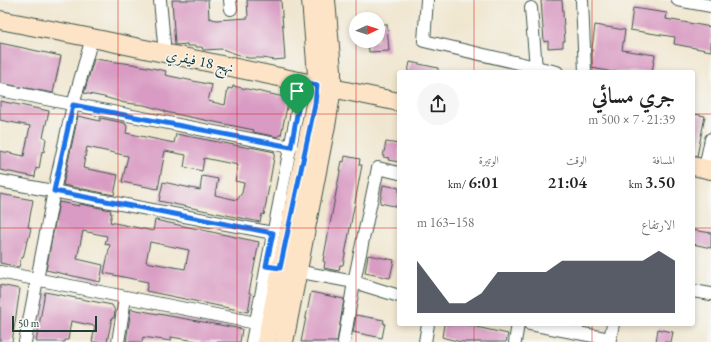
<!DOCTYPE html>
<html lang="ar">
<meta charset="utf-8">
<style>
:root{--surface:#fff;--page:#f6f6f6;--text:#222;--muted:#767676;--accent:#111827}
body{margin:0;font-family:"EB Garamond",Amiri,serif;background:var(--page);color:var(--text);direction:rtl;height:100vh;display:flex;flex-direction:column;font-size:15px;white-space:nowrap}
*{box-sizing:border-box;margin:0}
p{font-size:13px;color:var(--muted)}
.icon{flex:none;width:22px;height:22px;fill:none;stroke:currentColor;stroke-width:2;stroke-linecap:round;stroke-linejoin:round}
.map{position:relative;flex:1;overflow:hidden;direction:ltr}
.drawer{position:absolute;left:397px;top:70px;width:298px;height:256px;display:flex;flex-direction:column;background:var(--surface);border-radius:4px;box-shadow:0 2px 6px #0003;direction:rtl}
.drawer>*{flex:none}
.needle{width:26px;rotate:86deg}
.buttons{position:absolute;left:349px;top:12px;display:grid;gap:8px}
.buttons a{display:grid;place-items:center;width:36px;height:36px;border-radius:50%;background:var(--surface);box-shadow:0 2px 6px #0003;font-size:20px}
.scale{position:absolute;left:12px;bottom:10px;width:85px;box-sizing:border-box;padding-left:4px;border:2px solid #1f3d34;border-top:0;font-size:11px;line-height:14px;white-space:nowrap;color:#1f3d34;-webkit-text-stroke:3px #f6f6f2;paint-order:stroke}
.pin{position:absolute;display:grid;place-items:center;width:34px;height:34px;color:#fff;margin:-41px -17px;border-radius:50% 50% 50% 0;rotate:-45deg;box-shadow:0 0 4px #0007}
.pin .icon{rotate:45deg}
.round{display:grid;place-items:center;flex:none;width:42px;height:42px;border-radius:21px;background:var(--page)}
.headline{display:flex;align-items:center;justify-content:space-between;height:68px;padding:0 20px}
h1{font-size:22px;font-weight:600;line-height:30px}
.stats{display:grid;grid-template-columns:repeat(3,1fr);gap:6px;height:68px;padding:4px 20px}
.stats div{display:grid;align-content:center}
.stats b{font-size:17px;font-weight:600}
.stats small{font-size:11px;font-weight:400}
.stats p{font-size:11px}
.chart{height:112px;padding:8px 20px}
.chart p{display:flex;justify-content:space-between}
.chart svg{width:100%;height:72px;margin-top:4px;fill:var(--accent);opacity:.7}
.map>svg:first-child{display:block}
.building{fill:#d99bc3;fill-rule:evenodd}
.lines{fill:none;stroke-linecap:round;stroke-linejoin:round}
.minor-casing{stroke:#3e564b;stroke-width:14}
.secondary-casing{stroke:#3e564b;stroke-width:20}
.minor{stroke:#fff;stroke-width:12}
.secondary{stroke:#fee4c6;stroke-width:18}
.route-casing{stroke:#fff;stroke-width:8}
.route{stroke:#1a73e8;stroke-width:5}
.grid{fill:none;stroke:#d62828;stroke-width:1;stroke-opacity:0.55}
.labels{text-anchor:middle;stroke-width:3;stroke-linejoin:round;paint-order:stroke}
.street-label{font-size:15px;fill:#1f3d34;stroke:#f6f6f2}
</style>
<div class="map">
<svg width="711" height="342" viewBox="0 0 711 342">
<rect width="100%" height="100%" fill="#f6f6f2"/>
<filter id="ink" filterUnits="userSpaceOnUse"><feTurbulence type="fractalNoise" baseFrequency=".025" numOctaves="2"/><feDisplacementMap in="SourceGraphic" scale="8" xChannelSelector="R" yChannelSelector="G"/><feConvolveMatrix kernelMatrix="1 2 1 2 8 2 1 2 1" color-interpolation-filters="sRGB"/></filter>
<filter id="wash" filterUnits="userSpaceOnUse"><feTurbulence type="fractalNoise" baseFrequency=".012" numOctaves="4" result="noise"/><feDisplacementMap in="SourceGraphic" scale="16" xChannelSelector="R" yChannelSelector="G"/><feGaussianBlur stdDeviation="0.9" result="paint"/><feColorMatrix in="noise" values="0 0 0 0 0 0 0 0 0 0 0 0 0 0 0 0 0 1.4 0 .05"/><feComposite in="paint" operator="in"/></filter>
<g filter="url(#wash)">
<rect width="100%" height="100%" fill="#f0e6cf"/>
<g id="blocks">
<g class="building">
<polygon points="172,0 208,0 209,18 216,20 248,18 247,0 281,0 285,59 274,60 263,58 248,58 222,49 203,50 202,47 196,47 196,46 187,46 187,44 175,45"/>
<polygon points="541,0 562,0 565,41 563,41 563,47 548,48 548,41 544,42"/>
<polygon points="633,8 667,13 666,19 711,27 711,51 674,44 675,37 630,30"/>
<polygon points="378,24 387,24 389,51 369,52 368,41 378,41"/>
<polygon points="595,25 625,30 622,50 655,55 652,72 613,72 592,68 592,49"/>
<polygon points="0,43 61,56 53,93 0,83"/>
<polygon points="94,59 132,64 152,68 166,71 165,75 212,85 208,101 225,105 228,88 232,89 233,86 289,98 281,135 279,135 278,137 253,132 254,130 165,112 165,111 144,105 125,103 104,97 84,93"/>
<polygon points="410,62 438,68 438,72 408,72"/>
<polygon points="0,101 49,111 43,137 46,138 44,152 42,151 39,169 36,168 35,177 0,170 0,151 24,156 30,126 0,120"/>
<polygon points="693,114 705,116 697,156 693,155"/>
<polygon points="78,116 100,121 100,118 125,123 127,127 126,133 174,143 176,134 250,148 250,147 275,152 264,215 262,214 260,222 159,201 163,182 200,190 202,176 218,179 215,195 237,200 242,193 244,183 235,181 238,165 204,158 202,171 184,167 186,155 165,151 158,189 122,182 128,156 87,147 83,168 118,175 114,195 63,185"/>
<polygon points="386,142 399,144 399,162 388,160 389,158 383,157"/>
<polygon points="345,156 360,159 359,165 362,165 343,265 340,265 339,271 324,268 325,262 323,261 342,161 344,162"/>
<polygon points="383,185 399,188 399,207 380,203"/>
<polygon points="0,194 33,200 28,227 31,228 28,241 27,241 23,258 21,258 19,267 0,263"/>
<path d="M59,202l20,4 1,-2 31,6 -1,3h2l-2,9 43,9 2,-11 104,22 -10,51 2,1 -3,18 -102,-21 2,-9 -44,-9 6,-28 -5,-1 2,-8 -24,-5 -6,28 26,6 -3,17 -54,-12zM150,242l39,8 -4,19 -39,-7z"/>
<polygon points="693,230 711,233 711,248 693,244"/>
<polygon points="368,255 394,260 390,278 365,273"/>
<polygon points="0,285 20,289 12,342 0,342"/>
<polygon points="45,292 112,305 115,311 114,318 112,318 107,342 92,342 95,326 71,321 68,340 65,340 65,342 36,342"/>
<polygon points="311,292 344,299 337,342 301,342"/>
<polygon points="131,309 242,329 240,342 203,342 171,337 171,341 143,337 142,342 126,342"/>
<polygon points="356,315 384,320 383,323 385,323 382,338 353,332"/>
<polygon points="444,324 463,324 508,334 506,342 461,342 445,338 442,337"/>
<polygon points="658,329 673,332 671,342 656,342"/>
</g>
</g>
</g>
<g filter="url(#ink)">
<use href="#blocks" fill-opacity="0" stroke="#3e564b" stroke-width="1"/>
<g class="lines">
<g class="minor-casing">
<g id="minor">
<polyline points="160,0 165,54"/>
<polyline points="230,0 231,9"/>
<polyline points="427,0 424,41 557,72"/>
<polyline points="582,0 585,72"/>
<polyline points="678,0 711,6"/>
<polyline points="531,8 536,68"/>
<polyline points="0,90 291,147"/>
<polyline points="705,168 711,139"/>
<polyline points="0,181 273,233"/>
<polyline points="291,270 354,282 399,296"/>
<polyline points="0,272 256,323"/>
<polyline points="693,291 711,294"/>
<polyline points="530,324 610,339 613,324"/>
<polyline points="25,342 54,191 73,105 92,38"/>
<polyline points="118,342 125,298"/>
<polyline points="252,342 303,82"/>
<polyline points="344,342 354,282 378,168 399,173"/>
<polyline points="425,342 428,324"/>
<polyline points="515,342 518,324"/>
</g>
</g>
<g class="secondary-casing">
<g id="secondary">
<polyline points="0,20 92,38 399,102"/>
<polyline points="693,166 711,170"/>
<polyline points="266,342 315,104 317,75 311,0"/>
<polyline points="284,342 327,120 332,88 332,70 326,0"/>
</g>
</g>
<use href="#minor" class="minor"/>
<use href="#secondary" class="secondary"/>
</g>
</g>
<g class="lines" filter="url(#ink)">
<g class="route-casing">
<polygon id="route" points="303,82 317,85 315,104 280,268 266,266 273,233 54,191 73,105 291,147"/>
</g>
<use href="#route" class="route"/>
</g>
<path class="grid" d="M118,0v342M237,0v342M356,0v342M474,0v72M592,0v72M0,114h399M693,114h18M0,228h399M693,228h18M474,324v18M592,324v18"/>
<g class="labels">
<g class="street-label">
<text transform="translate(200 61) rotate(12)" y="5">نهج 18 فيفري</text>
</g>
</g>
</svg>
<div class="buttons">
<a><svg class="needle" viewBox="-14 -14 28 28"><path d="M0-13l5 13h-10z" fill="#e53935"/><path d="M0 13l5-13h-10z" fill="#767676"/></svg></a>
</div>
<div class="scale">50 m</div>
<div class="pin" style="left:297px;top:115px;background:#1e9e55"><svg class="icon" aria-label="arrive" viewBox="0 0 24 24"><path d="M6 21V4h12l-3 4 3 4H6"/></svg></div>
<section class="drawer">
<div class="headline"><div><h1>جري مسائي</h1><p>21:39 · 7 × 500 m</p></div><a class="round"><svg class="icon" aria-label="share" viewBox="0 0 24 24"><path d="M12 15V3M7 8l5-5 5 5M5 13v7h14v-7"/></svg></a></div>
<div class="stats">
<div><p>المسافة</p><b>3.50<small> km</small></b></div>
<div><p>الوقت</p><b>21:04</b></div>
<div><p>الوتيرة</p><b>6:01<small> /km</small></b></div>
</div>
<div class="chart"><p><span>الارتفاع</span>158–163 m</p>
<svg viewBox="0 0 160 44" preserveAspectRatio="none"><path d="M0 44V12L10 25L20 38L30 38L40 32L50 19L60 19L70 19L80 19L90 12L100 12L110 12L120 12L130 12L140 12L150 6L160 12V44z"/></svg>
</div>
</section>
</div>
